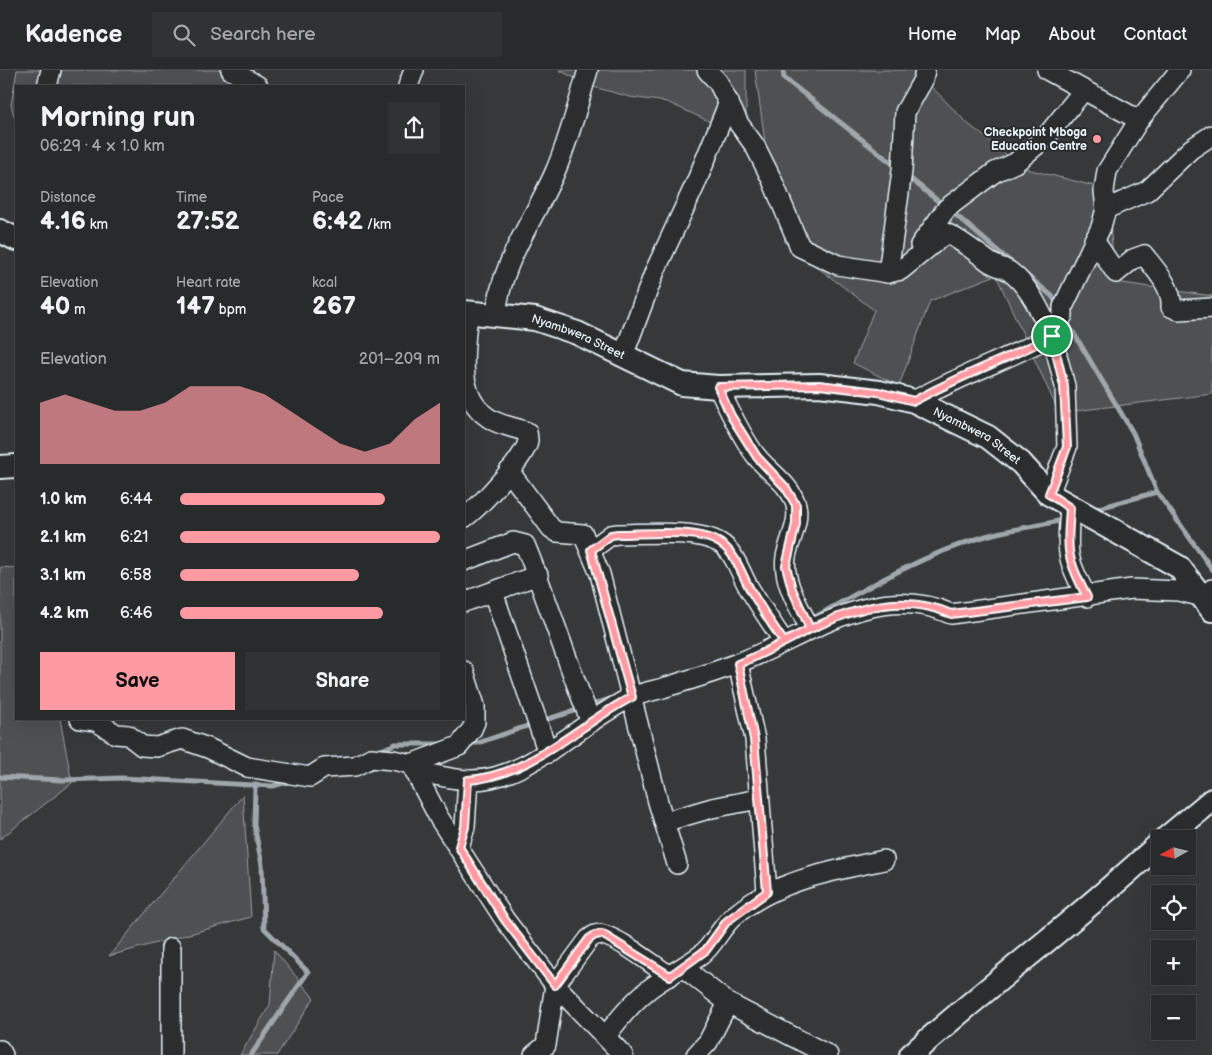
<!DOCTYPE html>
<meta charset="utf-8">
<style>
:root{--surface:#282b2c;--page:#303334;--text:#f1f3f6;--muted:#a5a7a9;--line:#444748;--accent:#ff9aa2}
body{margin:0;font-family:"Balsamiq Sans",sans-serif;background:var(--page);color:var(--text);height:100vh;display:flex;flex-direction:column;font-size:19px;white-space:nowrap}
*{box-sizing:border-box;margin:0}
p{font-size:16px;color:var(--muted)}
.icon{flex:none;width:28px;height:28px;fill:none;stroke:currentColor;stroke-width:2;stroke-linecap:round;stroke-linejoin:round}
.map{position:relative;flex:1;overflow:hidden}
.sheet{position:absolute;left:15px;top:15px;width:450px;height:635px;display:flex;flex-direction:column;background:var(--surface);border-radius:0px;box-shadow:0 5px 20px #0002,0 0 0 1px var(--line)}
.sheet>*{flex:none}
.needle{width:32px;rotate:262deg}
.tools{position:absolute;left:1151px;top:760px;display:grid;gap:10px}
.tools a{display:grid;place-items:center;width:45px;height:45px;border-radius:0px;background:var(--surface);box-shadow:0 5px 20px #0002,0 0 0 1px var(--line);font-size:25px}
.pin{position:absolute;display:grid;place-items:center;width:42px;height:42px;color:#fff;margin:-21px;border:2px solid #fff;border-radius:50%;box-shadow:0 1px 5px #0007}
.round{display:grid;place-items:center;flex:none;width:52px;height:52px;border-radius:0px;background:var(--page)}
.headline{display:flex;align-items:center;justify-content:space-between;height:85px;padding:0 25px}
h1{font-size:28px;font-weight:700;line-height:38px}
.metrics{display:grid;grid-template-columns:repeat(3,1fr);gap:8px;height:85px;padding:5px 25px}
.metrics div{display:grid;align-content:center}
.metrics b{font-size:25px;font-weight:700}
.metrics small{font-size:14px;font-weight:400}
.metrics p{font-size:14px}
.chart{height:140px;padding:10px 25px}
.chart p{display:flex;justify-content:space-between}
.chart svg{width:100%;height:90px;margin-top:5px;fill:var(--accent);opacity:.7}
.action{display:flex;gap:10px;margin-top:auto;padding:10px 25px}
.action a{flex:1;height:58px;border-radius:0px;background:var(--accent);color:#111;font-size:20px;font-weight:700;line-height:58px;text-align:center}
.action a+a{background:var(--page);color:var(--text)}
ul{padding:0 25px;list-style:none;font-size:16px}
li{display:grid;grid-template-columns:80px 60px 1fr;align-items:center;height:38px}
li i{height:12px;border-radius:6px;background:var(--accent)}
header{display:flex;align-items:center;gap:30px;box-sizing:border-box;height:70px;padding:0 25px;background:var(--surface);border-bottom:1px solid var(--line)}
header strong{font-size:24px}
nav{display:flex;gap:28px;margin-inline-start:auto;font-size:18px}
.search{width:350px;height:45px;background:var(--page);display:flex;align-items:center;gap:12px;box-sizing:border-box;padding:0 18px;border-radius:0px;color:var(--muted);font-size:19px}
.map>svg:first-child{display:block}
.green{fill:#4d5152;stroke:#9aa1a5}
.lines{fill:none;stroke-linecap:round;stroke-linejoin:round}
.stream{stroke:#a0a7ac;stroke-width:5}
.minor-casing{stroke:#e8f1f8;stroke-width:22}
.tertiary-casing{stroke:#e8f1f8;stroke-width:26}
.minor{stroke:#2a2d2e;stroke-width:19}
.tertiary{stroke:#2a2d2e;stroke-width:22}
.route-casing{stroke:#fff;stroke-width:10}
.route{stroke:#ff9aa2;stroke-width:6}
.poi-dot{fill:#ff9aa2;stroke:#2a2d2e;stroke-width:2}
.labels{text-anchor:middle;stroke-width:4;stroke-linejoin:round;paint-order:stroke}
.poi-label{font-size:12px;font-weight:bold;fill:#e8f1f8;stroke:#2a2d2e;text-anchor:end}
.street-label{font-size:12px;fill:#e8f1f8;stroke:#2a2d2e}
</style>
<header>
<strong>Kadence</strong>
<div class="search"><svg class="icon" aria-label="search" viewBox="0 0 24 24"><circle cx="10" cy="10" r="6"/><path d="M15 15l6 6"/></svg>Search here</div>
<nav><a>Home</a><a>Map</a><a>About</a><a>Contact</a></nav>
</header>
<div class="map">
<svg width="1212" height="985" viewBox="0 0 1212 985">
<rect width="100%" height="100%" fill="#35393a"/>
<filter id="ink" filterUnits="userSpaceOnUse"><feTurbulence type="fractalNoise" baseFrequency=".02" numOctaves="2"/><feDisplacementMap in="SourceGraphic" scale="10" xChannelSelector="R" yChannelSelector="G"/><feConvolveMatrix kernelMatrix="1 2 1 2 8 2 1 2 1" color-interpolation-filters="sRGB"/></filter>
<g filter="url(#ink)">
<g class="green">
<polygon points="17,0 246,0 235,16 16,16 16,52 11,35"/>
<polygon points="559,0 746,0 746,45 715,54 667,32 630,27 590,16"/>
<polygon points="755,0 915,0 966,52 1023,98 1106,119 1116,212 1212,226 1212,324 1059,343 996,205 930,231 899,316 853,293 874,240 785,173 779,123 765,72"/>
<polygon points="0,497 16,498 16,649 60,649 72,713 0,769"/>
<polygon points="243,725 251,847 109,886"/>
<polygon points="274,880 314,928 277,985 240,985 270,935"/>
</g>
<g class="lines">
<g class="stream">
<polyline points="783,0 784,8 898,98"/>
<polyline points="906,105 944,136"/>
<polyline points="951,141 1013,194"/>
<polyline points="1025,204 1052,226 1058,236"/>
<polyline points="1066,250 1133,363 1157,422 1212,499"/>
<polyline points="1092,440 1157,422"/>
<path d="M810,550c56,-32 114,-66 176,-84 26,-8 53,-9 79,-17"/>
<polyline points="589,636 609,629"/>
<polyline points="541,651 581,639"/>
<polyline points="468,673 478,673 533,654"/>
<polyline points="377,682 395,674 444,674"/>
<polyline points="0,707 62,710 122,708 273,716 291,711"/>
<polyline points="251,985 308,902 264,858 262,795 254,755 255,716"/>
</g>
<g class="minor-casing">
<g id="minor">
<polyline points="231,0 258,16"/>
<path d="M707,0l11,12 21,42 16,22 17,34 28,67 38,18 50,8 13,-3 45,-37c15,7 28,18 42,28 6,5 15,6 21,10 21,15 32,42 43,65 -45,23 -93,40 -138,65"/>
<polyline points="1047,0 1139,50"/>
<polyline points="47,16 51,0"/>
<polyline points="408,16 414,0"/>
<polyline points="1106,139 1147,121 1191,79 1212,65"/>
<path d="M1094,170l22,33 17,-14 11,-4c11,14 29,33 27,52l7,3 34,-2"/>
<polyline points="920,175 947,138 995,102 1015,93 1045,68 1083,21"/>
<polyline points="888,203 902,101 905,42 923,10 925,0"/>
<path d="M496,246c4,-53 38,-96 59,-144 14,-32 23,-68 33,-102"/>
<polyline points="623,286 655,201 695,115 729,32"/>
<path d="M718,317c10,21 25,53 39,70 12,15 34,28 39,48 4,18 -7,35 -10,52 -4,25 14,51 24,72"/>
<polyline points="509,401 551,458 557,462 583,464 600,504 658,732 677,794"/>
<polyline points="1049,424 1067,377 1065,316 1052,266 1063,245 1063,237 1101,157 1106,139 1104,121 1107,101 1139,50 1180,0"/>
<path d="M1070,437c-3,46 -5,50 17,90"/>
<path d="M464,448c16,-11 54,-54 62,-71 3,-5 2,-9 1,-15 -10,-4 -23,-6 -33,-11 -41,-21 -29,-72 -26,-109"/>
<path d="M591,480l20,-15 7,-1c28,0 79,-5 102,9 15,9 20,30 29,45 11,18 23,36 35,54"/>
<path d="M464,491l49,-19 12,3c24,58 42,118 66,177"/>
<polyline points="493,522 548,683"/>
<polyline points="464,532 538,505"/>
<polyline points="738,594 755,669 767,822"/>
<polyline points="80,649 96,651 116,664 128,665 142,676 157,677 182,669 208,678 247,697 310,707 324,698 355,696 371,688 393,690 411,694 459,676 472,659 475,652 475,636 464,601"/>
<polyline points="411,694 439,748 505,850 555,915 623,985"/>
<path d="M415,701c17,3 35,8 53,9 58,3 113,-59 162,-82 10,-5 22,-7 33,-10 25,-8 51,-15 75,-25 69,-26 137,-83 213,-49l181,-25 46,2 26,6 8,-8"/>
<polyline points="664,752 712,738 759,729"/>
<polyline points="459,777 465,757 468,710"/>
<polyline points="171,878 171,985"/>
<polyline points="684,898 728,933 828,985"/>
<path d="M606,966c14,-19 32,-41 53,-54 14,-9 28,-17 42,-27 14,-11 20,-29 34,-40 42,-35 97,-44 149,-55"/>
<polyline points="0,980 3,985"/>
<path d="M534,985l12,-10 9,-60 34,-46c4,-3 8,-6 14,-4 21,6 48,29 67,41"/>
<polyline points="696,985 708,972 728,933"/>
</g>
</g>
<g class="tertiary-casing">
<g id="tertiary">
<polyline points="0,161 16,169"/>
<path id="s1" d="M464,242l71,7 42,14 105,51 36,3 101,-2 60,7 35,9 74,36 33,26 28,31 130,73 33,43"/>
<polyline points="0,397 16,396"/>
<polyline points="1165,769 1212,730"/>
<path d="M911,985c81,-73 169,-137 249,-212"/>
</g>
</g>
<use href="#minor" class="minor"/>
<use href="#tertiary" class="tertiary"/>
</g>
</g>
<g class="lines" filter="url(#ink)">
<g class="route-casing">
<path id="route" d="M1052,266l12,50 3,61 -18,47 21,14c-3,44 -4,49 17,89l-136,17c-58,-26 -115,2 -167,28 -12,-17 -23,-34 -33,-51 -9,-15 -15,-38 -31,-48 -24,-15 -74,-9 -102,-9l-7,1 -20,15 41,147c-55,28 -99,78 -164,83l-3,47 -6,20 46,73 50,65 34,-46 6,-4 7,-1 68,42 36,-26 21,-29 40,-29 -13,-153 -16,-75c25,-10 48,-23 72,-35l-18,-40 -6,-23 10,-42v-19l-10,-17 -29,-31 -26,-41 -13,-29 101,-2 59,7 36,9c45,-25 93,-42 138,-65"/>
</g>
<use href="#route" class="route"/>
</g>
<circle class="poi-dot" cx="1097" cy="69" r="5"/>
<g class="labels">
<g class="poi-label">
<text x="1087" y="66">Checkpoint Mboga<tspan x="1087" dy="14">Education Centre</tspan></text>
</g>
<g class="street-label">
<text dy="4" stroke="none"><textPath href="#s1" startOffset="118">Nyambwera Street</textPath></text>
<text dy="4" stroke="none"><textPath href="#s1" startOffset="538">Nyambwera Street</textPath></text>
</g>
</g>
</svg>
<div class="tools">
<a><svg class="needle" viewBox="-14 -14 28 28"><path d="M0-13l5 13h-10z" fill="#e53935"/><path d="M0 13l5-13h-10z" fill="#a5a7a9"/></svg></a>
<a><svg class="icon" aria-label="locate" viewBox="0 0 24 24"><circle cx="12" cy="12" r="6"/><path d="M12 2v4M12 18v4M2 12h4M18 12h4"/></svg></a>
<a>+</a>
<a>−</a>
</div>
<div class="pin" style="left:1052px;top:266px;background:#1e9e55"><svg class="icon" aria-label="arrive" viewBox="0 0 24 24"><path d="M6 21V4h12l-3 4 3 4H6"/></svg></div>
<section class="sheet">
<div class="headline"><div><h1>Morning run</h1><p>06:29 · 4 × 1.0 km</p></div><a class="round"><svg class="icon" aria-label="share" viewBox="0 0 24 24"><path d="M12 15V3M7 8l5-5 5 5M5 13v7h14v-7"/></svg></a></div>
<div class="metrics">
<div><p>Distance</p><b>4.16<small> km</small></b></div>
<div><p>Time</p><b>27:52</b></div>
<div><p>Pace</p><b>6:42<small> /km</small></b></div>
</div>
<div class="metrics">
<div><p>Elevation</p><b>40<small> m</small></b></div>
<div><p>Heart rate</p><b>147<small> bpm</small></b></div>
<div><p>kcal</p><b>267</b></div>
</div>
<div class="chart"><p><span>Elevation</span>201–209 m</p>
<svg viewBox="0 0 160 44" preserveAspectRatio="none"><path d="M0 44V14L10 10L20 14L30 18L40 18L50 14L60 6L70 6L80 6L90 10L100 18L110 26L120 34L130 38L140 34L150 22L160 14V44z"/></svg>
</div>
<ul>
<li><b>1.0 km</b>6:44<i style="width:79%"></i></li>
<li><b>2.1 km</b>6:21<i style="width:100%"></i></li>
<li><b>3.1 km</b>6:58<i style="width:69%"></i></li>
<li><b>4.2 km</b>6:46<i style="width:78%"></i></li>
</ul>
<div class="action"><a>Save</a><a>Share</a></div>
</section>
</div>
